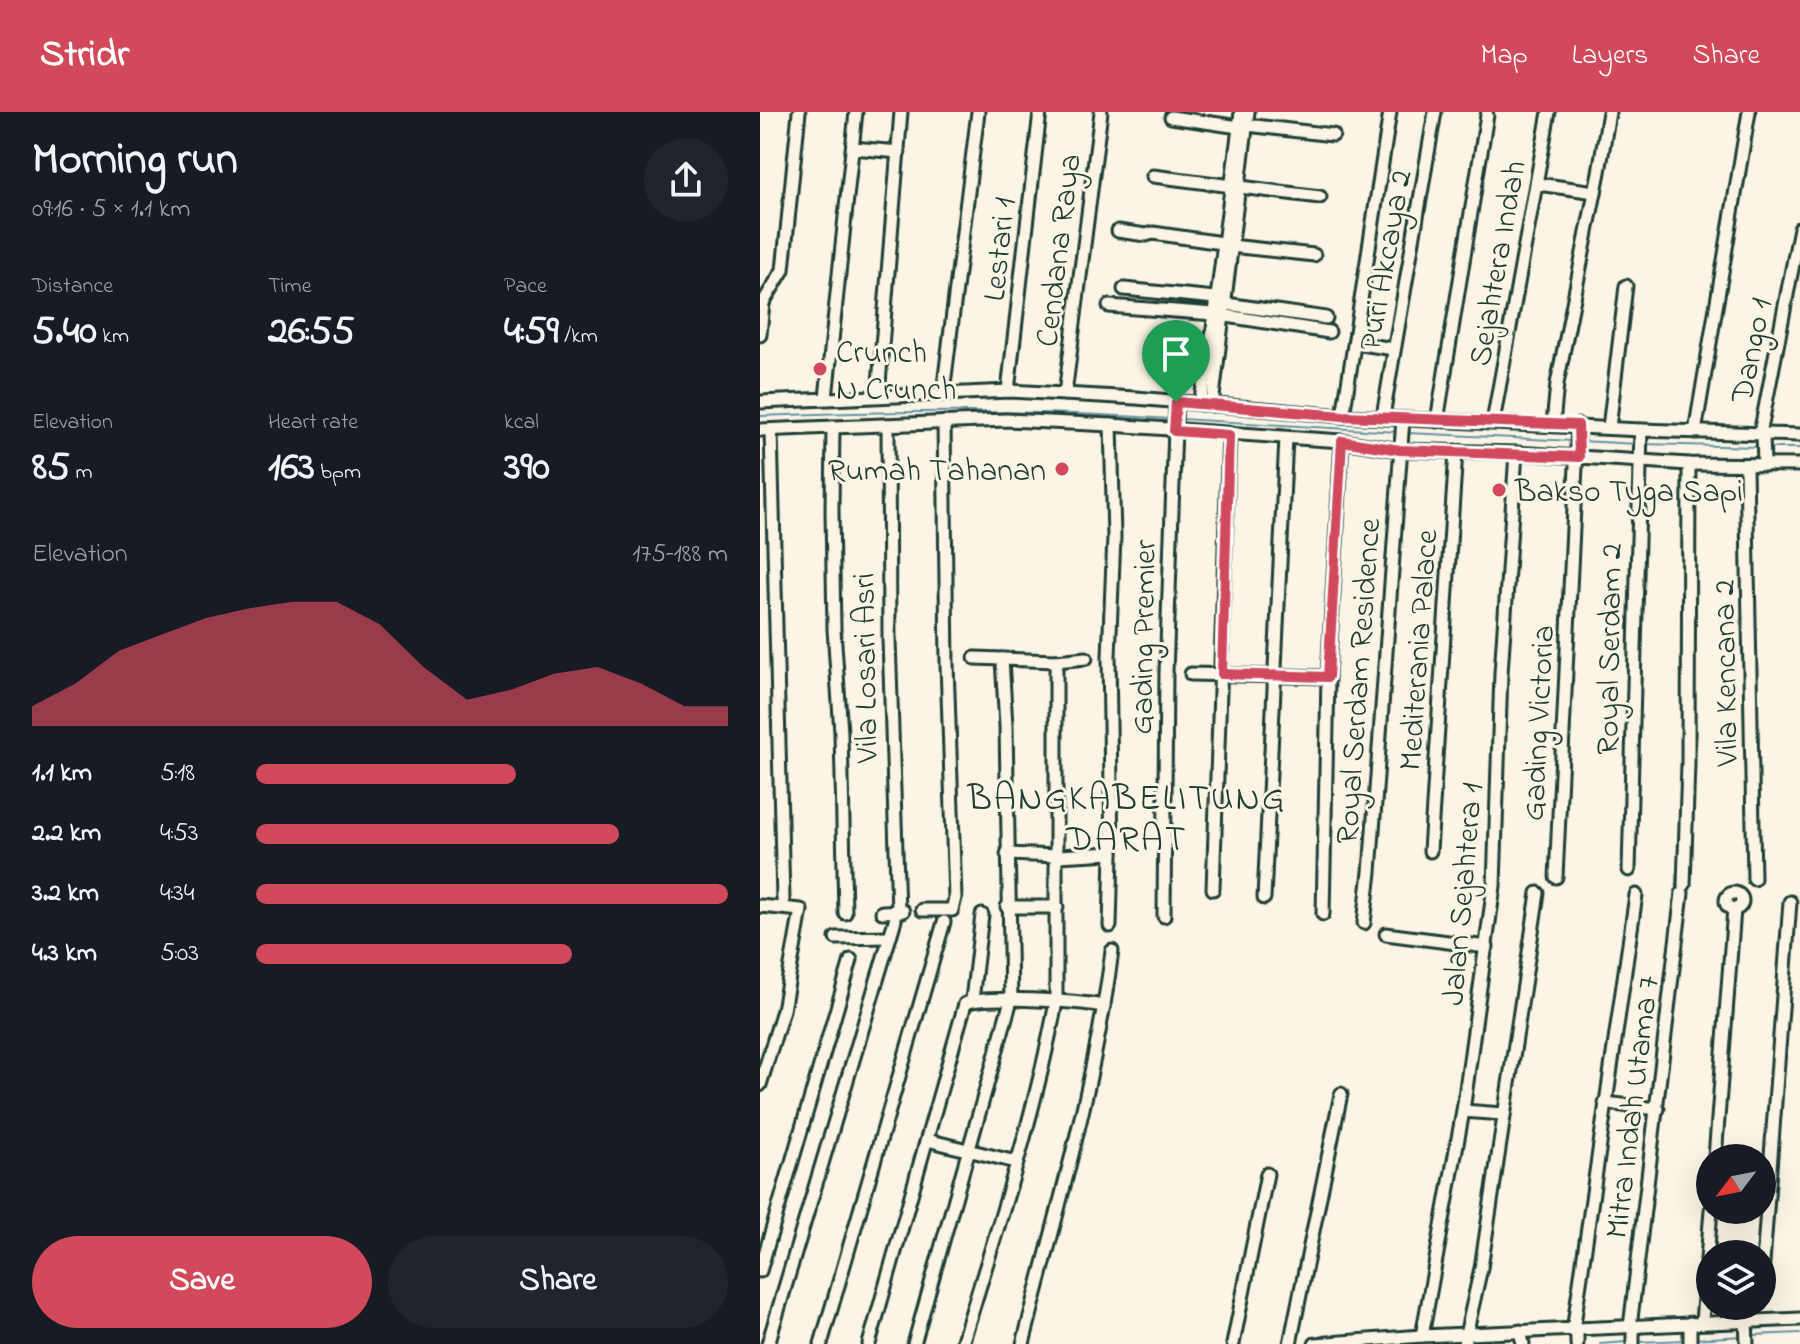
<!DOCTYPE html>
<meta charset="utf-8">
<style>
:root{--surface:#171b24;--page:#20242c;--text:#f1f3f6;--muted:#9ea1a6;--accent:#d1495b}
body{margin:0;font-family:"Indie Flower",sans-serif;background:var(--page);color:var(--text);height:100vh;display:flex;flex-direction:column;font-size:30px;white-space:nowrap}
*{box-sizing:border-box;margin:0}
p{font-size:26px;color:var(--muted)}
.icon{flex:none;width:44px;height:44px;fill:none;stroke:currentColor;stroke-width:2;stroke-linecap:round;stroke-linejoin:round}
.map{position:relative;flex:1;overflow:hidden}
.sheet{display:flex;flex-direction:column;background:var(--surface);width:760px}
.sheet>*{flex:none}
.needle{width:52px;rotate:238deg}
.buttons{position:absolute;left:936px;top:1032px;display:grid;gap:16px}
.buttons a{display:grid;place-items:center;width:80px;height:80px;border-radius:50%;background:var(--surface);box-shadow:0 8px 32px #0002;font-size:40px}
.pin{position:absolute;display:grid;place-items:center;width:68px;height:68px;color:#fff;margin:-82px -34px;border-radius:50% 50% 50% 0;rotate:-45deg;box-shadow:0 0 8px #0007}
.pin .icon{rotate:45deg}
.round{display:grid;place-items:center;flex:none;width:84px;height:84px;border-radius:42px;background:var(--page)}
.summary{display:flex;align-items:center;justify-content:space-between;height:136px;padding:0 32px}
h1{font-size:44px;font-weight:700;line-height:60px}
.figures{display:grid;grid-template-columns:repeat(3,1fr);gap:12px;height:136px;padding:8px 32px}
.figures div{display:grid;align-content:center}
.figures b{font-size:40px;font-weight:700}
.figures small{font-size:22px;font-weight:400}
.figures p{font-size:22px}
.chart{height:224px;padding:16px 32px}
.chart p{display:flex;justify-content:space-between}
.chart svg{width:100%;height:144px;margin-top:8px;fill:var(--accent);opacity:.7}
.button{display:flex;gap:16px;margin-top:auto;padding:16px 32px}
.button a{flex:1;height:92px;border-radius:48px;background:var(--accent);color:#fff;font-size:32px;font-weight:700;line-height:92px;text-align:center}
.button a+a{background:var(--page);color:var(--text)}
ul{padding:0 32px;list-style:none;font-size:26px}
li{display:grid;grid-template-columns:128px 96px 1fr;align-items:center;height:60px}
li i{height:20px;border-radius:10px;background:var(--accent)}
header{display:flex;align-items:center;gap:48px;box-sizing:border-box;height:112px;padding:0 40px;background:var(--accent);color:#fff}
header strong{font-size:38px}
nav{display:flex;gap:44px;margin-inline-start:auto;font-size:28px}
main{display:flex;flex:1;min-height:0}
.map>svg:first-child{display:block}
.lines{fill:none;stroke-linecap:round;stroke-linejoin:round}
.stream{stroke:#6493a6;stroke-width:2}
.minor-casing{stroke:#1f3d34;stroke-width:17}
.minor{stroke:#fcf5e5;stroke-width:11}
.route-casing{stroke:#fff;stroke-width:16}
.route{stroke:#d1495b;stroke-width:10}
.poi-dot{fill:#d1495b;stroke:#fcf5e5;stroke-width:3}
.labels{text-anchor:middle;stroke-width:6;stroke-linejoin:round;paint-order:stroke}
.street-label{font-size:32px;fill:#1f3d34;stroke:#fcf5e5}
.poi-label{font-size:32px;fill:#1f3d34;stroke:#fcf5e5;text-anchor:start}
.quarter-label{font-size:36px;letter-spacing:2px;fill:#1f3d34;stroke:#fcf5e5}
</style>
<header>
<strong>Stridr</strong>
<nav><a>Map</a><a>Layers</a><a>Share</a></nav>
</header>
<main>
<section class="sheet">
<div class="summary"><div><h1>Morning run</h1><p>09:16 · 5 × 1.1 km</p></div><a class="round"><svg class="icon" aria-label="share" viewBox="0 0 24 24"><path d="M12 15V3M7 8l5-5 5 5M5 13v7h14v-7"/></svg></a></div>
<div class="figures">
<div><p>Distance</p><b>5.40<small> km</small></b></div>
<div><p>Time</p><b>26:55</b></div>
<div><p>Pace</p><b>4:59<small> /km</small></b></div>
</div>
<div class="figures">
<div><p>Elevation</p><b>85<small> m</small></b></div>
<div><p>Heart rate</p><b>163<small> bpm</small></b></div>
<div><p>kcal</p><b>390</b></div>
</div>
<div class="chart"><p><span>Elevation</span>175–188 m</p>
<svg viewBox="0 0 160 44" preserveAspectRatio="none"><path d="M0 44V38L10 31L20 21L30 16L40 11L50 8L60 6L70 6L80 13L90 26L100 36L110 33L120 28L130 26L140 31L150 38L160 38V44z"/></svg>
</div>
<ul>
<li><b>1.1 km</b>5:18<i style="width:55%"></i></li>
<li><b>2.2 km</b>4:53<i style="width:77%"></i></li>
<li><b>3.2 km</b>4:34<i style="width:100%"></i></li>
<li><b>4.3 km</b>5:03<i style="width:67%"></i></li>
</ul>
<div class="button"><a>Save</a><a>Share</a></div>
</section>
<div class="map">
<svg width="1040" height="1232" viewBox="0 0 1040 1232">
<rect width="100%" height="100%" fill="#fcf5e5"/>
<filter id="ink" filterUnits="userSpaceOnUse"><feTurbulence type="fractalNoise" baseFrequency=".0125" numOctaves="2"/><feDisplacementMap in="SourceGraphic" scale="16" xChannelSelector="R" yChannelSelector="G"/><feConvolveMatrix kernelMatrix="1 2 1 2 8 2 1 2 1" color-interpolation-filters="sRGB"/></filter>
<g filter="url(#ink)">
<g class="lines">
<g class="stream">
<path d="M0,304c140,-5 271,-7 410,3"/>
<polyline points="421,307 638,320"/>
<polyline points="648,321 814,329"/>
<polyline points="820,329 878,332"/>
<polyline points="884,332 998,335"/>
<polyline points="1008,336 1040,336"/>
<polyline points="993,1223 1040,1221"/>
<polyline points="933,1227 983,1224"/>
<polyline points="878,1230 927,1228"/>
<polyline points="840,1232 867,1230"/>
</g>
<g class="minor-casing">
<g id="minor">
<polyline points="411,5 479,15"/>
<polyline points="487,13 573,23"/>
<polyline points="93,36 139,40"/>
<polyline points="393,64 560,85"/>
<polyline points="778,72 835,80"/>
<polyline points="358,119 386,123 393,121 462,131"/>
<polyline points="471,134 554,143"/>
<polyline points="364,177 455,186"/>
<polyline points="459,191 566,206"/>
<polyline points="349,194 454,202 569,220"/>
<polyline points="0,223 3,191 23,158 39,0"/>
<polyline points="595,231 634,237"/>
<polyline points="248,279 280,0"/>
<polyline points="183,281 218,0"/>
<polyline points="305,282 341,0"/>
<polyline points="118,284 141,0"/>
<polyline points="66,286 96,0"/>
<polyline points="0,290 250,279 376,286 583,304 881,318 1040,323"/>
<polyline points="440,292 452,224 481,0"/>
<polyline points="452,293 488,0"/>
<polyline points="583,304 630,0"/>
<polyline points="623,304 675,0"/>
<polyline points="677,309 727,3"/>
<polyline points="733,310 789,0"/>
<polyline points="793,312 797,272 839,60 849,0"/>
<polyline points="128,313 129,527 138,799"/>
<polyline points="73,315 72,399 74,517 81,621 85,801"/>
<polyline points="849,316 866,174"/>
<polyline points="0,318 246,308 351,313 582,329 640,338 756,341 929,352 1040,353"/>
<polyline points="11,318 23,788"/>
<polyline points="935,320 989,0"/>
<polyline points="1000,322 1040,116"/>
<polyline points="1003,322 1004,353"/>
<polyline points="986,354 994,767"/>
<polyline points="215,546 242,547"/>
<polyline points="296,549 326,546"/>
<polyline points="431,562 568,565"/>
<polyline points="670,739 696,339"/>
<polyline points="247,742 298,744 352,741"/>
<polyline points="869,758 881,318"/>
<polyline points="796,765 818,313"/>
<polyline points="924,773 928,652 929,352"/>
<polyline points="453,777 469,323"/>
<circle cx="974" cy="789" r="8"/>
<polyline points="504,786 526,326"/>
<polyline points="0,794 41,798 23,898 0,973"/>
<polyline points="247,795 297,795"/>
<polyline points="162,798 192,798 195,786 187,552 184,310"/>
<polyline points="122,800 143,799"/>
<polyline points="563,802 568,565 582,329"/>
<polyline points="404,804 406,561 416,290"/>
<polyline points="604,811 610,760 643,307"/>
<polyline points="350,814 352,741 349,544 354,425 351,313"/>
<polyline points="626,822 727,835"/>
<polyline points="76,826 130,825"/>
<polyline points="212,888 222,803"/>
<polyline points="845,991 898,997"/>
<polyline points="703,999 743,1002"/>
<polyline points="167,1028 256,1050"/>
<polyline points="955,1046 974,797"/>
<polyline points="0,1159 91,848"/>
<polyline points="1002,1164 1030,790"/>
<polyline points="986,1208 987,1232"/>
<polyline points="942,1210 951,1098"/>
<polyline points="930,1211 930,1232"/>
<polyline points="870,1215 922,781"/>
<polyline points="873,1215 873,1232"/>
<polyline points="760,1219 763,1232"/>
<polyline points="813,1219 876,783"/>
<polyline points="662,1224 703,999 734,774 741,561 756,341"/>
<polyline points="8,1232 135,808"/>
<polyline points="61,1232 184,810"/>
<path d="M109,1232l96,-340c16,-10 116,-2 139,2"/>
<path d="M154,1232l97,-344 -5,-274 -4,-67 54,2v341c-21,114 -60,230 -94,342"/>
<path d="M263,1232c33,-130 72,-260 89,-393"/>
<polyline points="473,1232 507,1062"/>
<polyline points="530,1232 581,982"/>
<polyline points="555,1232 662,1224 1040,1207"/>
<polyline points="704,1232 721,1156 778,781"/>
<polyline points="817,1232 817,1218"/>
</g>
</g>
<use href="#minor" class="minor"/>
</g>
</g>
<g class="lines" filter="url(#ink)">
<g class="route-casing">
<polygon id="route" points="416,290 583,304 818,313 819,345 640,338 582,329 568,565 462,562 469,323 414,319"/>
</g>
<use href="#route" class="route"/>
</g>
<g class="poi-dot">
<circle cx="60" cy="257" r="8"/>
<circle cx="302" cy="357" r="8"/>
<circle cx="739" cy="378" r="8"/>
</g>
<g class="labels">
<g class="street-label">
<text transform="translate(238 137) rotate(-84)" y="11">Lestari 1</text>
<text transform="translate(297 138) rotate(-83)" y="11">Cendana Raya</text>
<text transform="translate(624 148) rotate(-80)" y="11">Puri Akcaya 2</text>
<text transform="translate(736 151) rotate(-80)" y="11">Sejahtera Indah</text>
<text transform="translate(990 238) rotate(-79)" y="11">Dango 1</text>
<text transform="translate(382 525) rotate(-89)" y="11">Gading Premier</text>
<text transform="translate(848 537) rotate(-89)" y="11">Royal Serdam 2</text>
<text transform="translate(657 538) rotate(-86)" y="11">Mediterania Palace</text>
<text transform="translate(104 556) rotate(-91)" y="11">Vila Losari Asri</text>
<text transform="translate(964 561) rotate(-91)" y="11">Vila Kencana 2</text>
<text transform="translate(597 569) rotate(-86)" y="11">Royal Serdam Residence</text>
<text transform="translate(777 611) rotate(-87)" y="11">Gading Victoria</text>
<text transform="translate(701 782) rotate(-85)" y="11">Jalan Sejahtera 1</text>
<text transform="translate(871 995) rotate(-83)" y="11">Mitra Indah Utama 7</text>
</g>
<g class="poi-label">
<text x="76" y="250">Crunch<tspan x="76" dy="37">N Crunch</tspan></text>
<text x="286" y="368" text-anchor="end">Rumah Tahanan</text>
<text x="755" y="389">Bakso Tyga Sapi</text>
</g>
<g class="quarter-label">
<text x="367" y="697">BANGKABELITUNG<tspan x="367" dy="41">DARAT</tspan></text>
</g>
</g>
</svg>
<div class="buttons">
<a><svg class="needle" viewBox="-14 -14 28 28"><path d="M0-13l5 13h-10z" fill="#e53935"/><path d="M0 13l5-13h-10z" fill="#9ea1a6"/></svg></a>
<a><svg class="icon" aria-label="layers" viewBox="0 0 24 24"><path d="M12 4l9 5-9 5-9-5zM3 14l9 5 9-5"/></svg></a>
</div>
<div class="pin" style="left:416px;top:290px;background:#1e9e55"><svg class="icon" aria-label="arrive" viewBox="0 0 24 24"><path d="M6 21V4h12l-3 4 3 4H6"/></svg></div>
</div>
</main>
